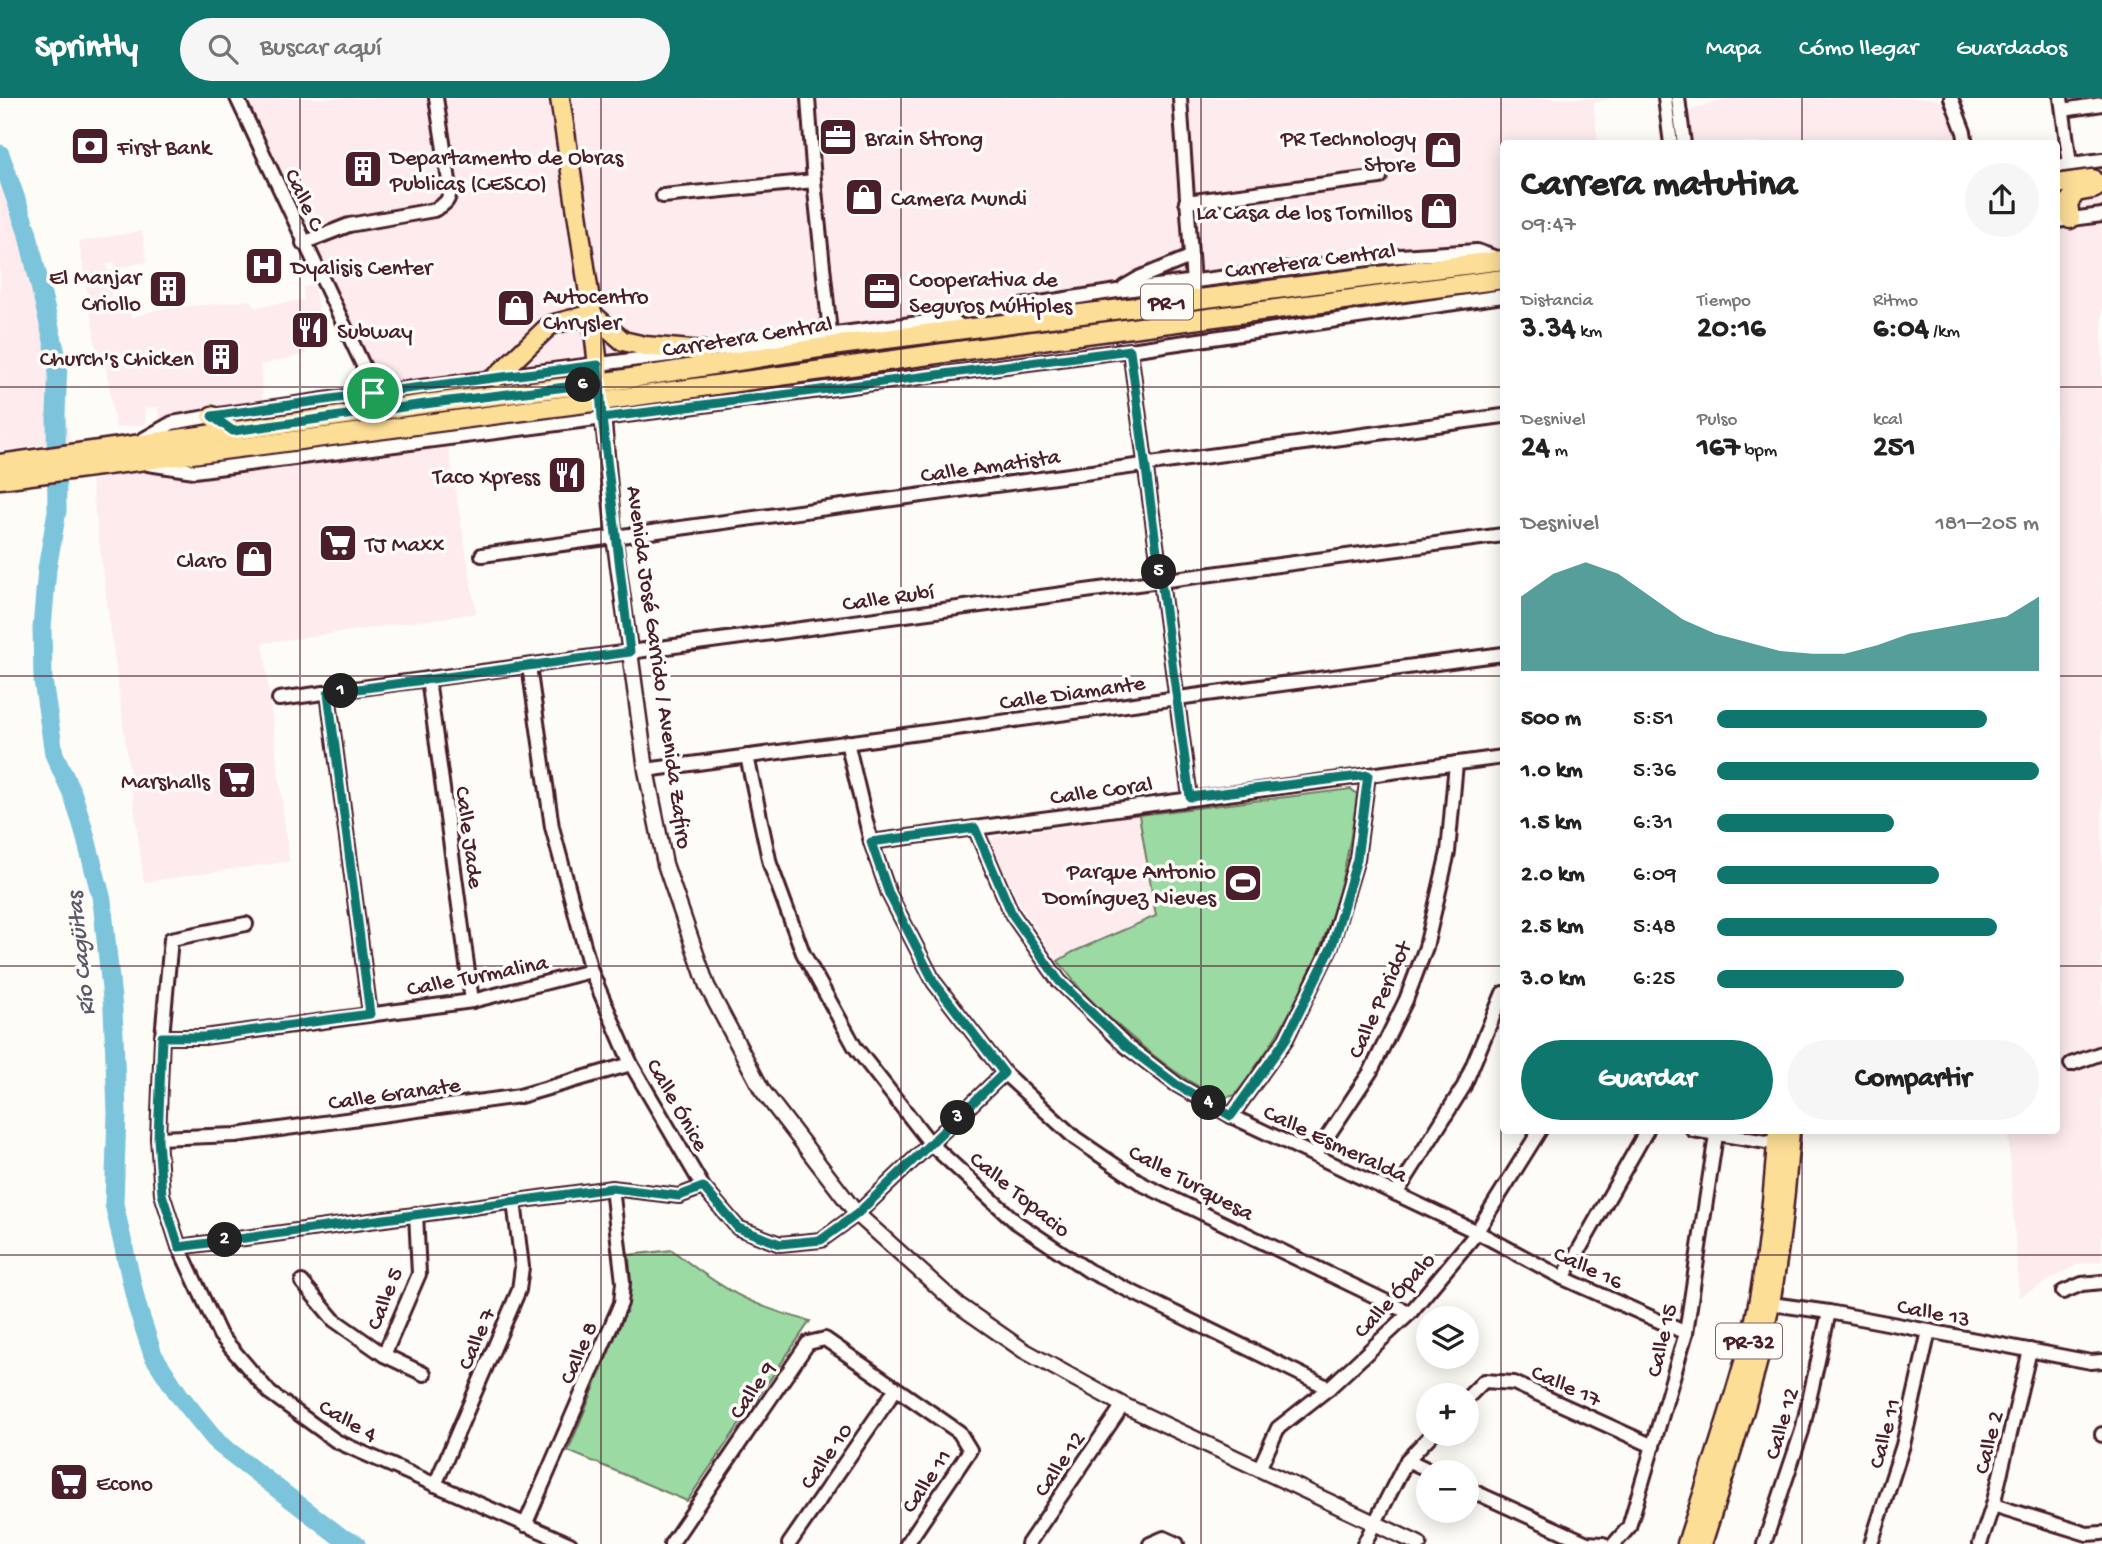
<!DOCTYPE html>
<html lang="es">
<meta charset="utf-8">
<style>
:root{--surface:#fff;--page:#f6f6f6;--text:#222;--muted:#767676;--accent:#0f766e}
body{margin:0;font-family:"Gochi Hand",sans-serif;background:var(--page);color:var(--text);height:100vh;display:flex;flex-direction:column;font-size:26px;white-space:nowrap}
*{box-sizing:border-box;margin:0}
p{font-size:23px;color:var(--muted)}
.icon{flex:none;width:38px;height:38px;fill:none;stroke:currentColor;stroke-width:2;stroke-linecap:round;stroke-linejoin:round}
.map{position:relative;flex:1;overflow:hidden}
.drawer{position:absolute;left:1500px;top:42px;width:560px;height:994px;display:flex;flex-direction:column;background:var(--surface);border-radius:7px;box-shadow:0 4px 18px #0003}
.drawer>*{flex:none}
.tools{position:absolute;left:1416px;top:1208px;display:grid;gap:14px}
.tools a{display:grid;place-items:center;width:63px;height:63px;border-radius:50%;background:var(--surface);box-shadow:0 4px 18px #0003;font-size:35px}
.pin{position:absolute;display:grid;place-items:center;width:60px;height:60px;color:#fff;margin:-30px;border:4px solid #fff;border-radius:50%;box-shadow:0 2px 7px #0007}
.km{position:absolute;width:35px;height:35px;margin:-18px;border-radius:50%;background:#222;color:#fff;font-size:19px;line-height:35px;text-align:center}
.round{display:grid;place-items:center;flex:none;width:74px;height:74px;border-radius:37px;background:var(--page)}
.overview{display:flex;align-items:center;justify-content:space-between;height:119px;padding:0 21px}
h1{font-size:38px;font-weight:700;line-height:52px}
.figures{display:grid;grid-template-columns:repeat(3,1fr);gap:10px;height:119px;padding:7px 21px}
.figures div{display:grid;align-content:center}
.figures b{font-size:30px;font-weight:700}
.figures small{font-size:19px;font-weight:400}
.figures p{font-size:19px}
.chart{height:196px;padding:14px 21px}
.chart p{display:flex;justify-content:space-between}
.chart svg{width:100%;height:126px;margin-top:7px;fill:var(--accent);opacity:.7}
.action{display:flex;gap:14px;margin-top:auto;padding:14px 21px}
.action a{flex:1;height:80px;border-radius:42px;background:var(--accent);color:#fff;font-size:28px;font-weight:700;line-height:80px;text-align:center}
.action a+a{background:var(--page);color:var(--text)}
ul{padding:0 21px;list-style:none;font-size:23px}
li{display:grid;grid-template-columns:112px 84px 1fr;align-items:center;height:52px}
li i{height:18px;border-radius:9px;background:var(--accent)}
header{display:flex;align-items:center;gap:42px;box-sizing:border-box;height:98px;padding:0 35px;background:var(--accent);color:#fff}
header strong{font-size:33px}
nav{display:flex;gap:38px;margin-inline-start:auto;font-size:24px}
.search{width:490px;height:63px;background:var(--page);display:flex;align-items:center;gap:18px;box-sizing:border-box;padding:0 24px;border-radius:38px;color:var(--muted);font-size:26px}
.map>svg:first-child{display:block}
.built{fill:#fdebed}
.green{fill:#9bdaa2;stroke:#727c66;stroke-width:2}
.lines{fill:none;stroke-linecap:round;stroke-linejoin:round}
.river{stroke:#7bc4db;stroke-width:19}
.minor-casing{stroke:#4a1f2b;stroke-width:18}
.tertiary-casing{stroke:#4a1f2b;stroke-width:19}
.primary-casing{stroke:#4a1f2b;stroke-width:23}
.minor{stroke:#fdfcf7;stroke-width:12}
.tertiary{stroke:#fdfcf7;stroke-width:14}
.primary{stroke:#fcde96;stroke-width:18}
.route-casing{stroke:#fff;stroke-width:14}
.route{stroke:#0f766e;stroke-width:9}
.grid{fill:none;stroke:#4a1f2b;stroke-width:2;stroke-opacity:0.55}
.labels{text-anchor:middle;stroke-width:7;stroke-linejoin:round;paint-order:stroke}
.shield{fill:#fdfcf7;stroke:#806168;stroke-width:2}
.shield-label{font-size:21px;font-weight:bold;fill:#4a1f2b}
.poi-label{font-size:23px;fill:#4a1f2b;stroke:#fdfcf7;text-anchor:start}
.street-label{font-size:23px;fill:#4a1f2b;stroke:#fdfcf7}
.water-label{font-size:24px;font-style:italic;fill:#5b5969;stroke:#fdfcf7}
</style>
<header>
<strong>Sprintly</strong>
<div class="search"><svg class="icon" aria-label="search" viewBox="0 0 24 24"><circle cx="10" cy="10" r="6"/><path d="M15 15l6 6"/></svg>Buscar aquí</div>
<nav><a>Mapa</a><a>Cómo llegar</a><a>Guardados</a></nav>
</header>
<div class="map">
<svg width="2102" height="1446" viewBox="0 0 2102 1446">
<rect width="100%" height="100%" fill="#fdfcf7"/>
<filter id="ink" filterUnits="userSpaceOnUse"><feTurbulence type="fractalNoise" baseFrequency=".0143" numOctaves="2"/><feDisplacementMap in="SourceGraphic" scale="14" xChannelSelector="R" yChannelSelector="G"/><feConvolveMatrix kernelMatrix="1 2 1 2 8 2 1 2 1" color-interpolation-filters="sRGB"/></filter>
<g filter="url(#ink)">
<g class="built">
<polygon points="233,0 1613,0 1593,5 1598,45 1503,46 1503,170 367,324 372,293"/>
<polygon points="1728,0 1932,0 1942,4 1953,21 1957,45 1689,45 1686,17 1693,11"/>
<polygon points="0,66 29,121 70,343 0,353"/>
<polygon points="2102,90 2102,1163 2078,1166 2019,1199 2008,1033 2056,1032 2056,97"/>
<polygon points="142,133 147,164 116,170 115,164 107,166 108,173 117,172 118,181 108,183 114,216 130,214 131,220 155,212 251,202 255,209 304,202 303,189 314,187 320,221 301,224 306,256 260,267 263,304 160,321 158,309 144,311 146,326 116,330 104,258 98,259 79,144"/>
<polygon points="445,329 476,515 263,545 289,763 144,784 91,382 104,380 104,374"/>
<polygon points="1139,717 1157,818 1073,854 1058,863 1022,810 990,744 994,739"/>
</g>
<g class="green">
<path d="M1351,691l6,5c-14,118 -49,207 -122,301 -29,15 -132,-82 -153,-104 -8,-10 -16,-20 -24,-30l15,-9 83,-36 -17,-101z"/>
<path d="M672,1152c48,38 78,56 138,71l-123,180 -119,-50 60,-145 3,-17 -2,-34z"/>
</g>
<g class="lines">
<polyline class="river" points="0,56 27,133 58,264 56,316 57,413 47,471 42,530 43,582 54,656 73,697 83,729 102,802 113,911 117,1015 114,1106 137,1208 153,1257 179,1297 218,1345 342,1440 356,1446"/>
<g class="minor-casing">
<g id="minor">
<polyline points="237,0 369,280 373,295"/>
<polyline points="808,0 814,83 831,244"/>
<polyline points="1180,0 1194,200"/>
<polyline points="1665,0 1671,46"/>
<polyline points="1678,0 1684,46"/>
<polyline points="1951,0 1964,34 1966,46"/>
<polyline points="2061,0 2070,66"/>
<polyline points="2063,12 2102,6"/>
<polyline points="2056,68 2102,62"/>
<polyline points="663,98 814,83"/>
<polyline points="1186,104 1380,79"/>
<polyline points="2056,123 2102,117"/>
<path d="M303,145l46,-18 85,-15c12,-6 16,-10 16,-23l-14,-89"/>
<polyline points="1124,189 1141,179 1190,159"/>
<polyline points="1007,224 1021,208 1117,193 1385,159 1477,153 1499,161"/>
<polyline points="1130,252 1190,699"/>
<polyline points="696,254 950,221 964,230"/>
<polyline points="142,342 172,325 212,318 373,295 678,256"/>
<polyline points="148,366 194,373 1130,252 1503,198"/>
<polyline points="482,457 1503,318"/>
<polyline points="529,568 552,729 591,873 631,966 703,1089 738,1130 780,1146 821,1142 857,1116 1004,975"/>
<polyline points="428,581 472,903"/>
<polyline points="328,595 370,916"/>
<polyline points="279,601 1503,437"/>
<polyline points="847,644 871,744 889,796 934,884 1004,975 1075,1040 1144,1087 1410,1215"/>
<polyline points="747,658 770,766 803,855 855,949 931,1046 1016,1124 1089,1173 1329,1290"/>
<polyline points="646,672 1503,556"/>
<polyline points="975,730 1012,816 1059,883 1126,948 1177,987 1231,1018 1477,1134 1563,1180 1686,1235"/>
<polyline points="871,744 1503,659"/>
<polyline points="246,826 171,841 162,939 158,1040 162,1096 179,1149 220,1237 270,1295 336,1343 570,1446"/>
<polyline points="162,939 204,939 472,903 591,873"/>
<polyline points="2071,966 2102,955"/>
<polyline points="1231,1018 1286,941 1331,848 1357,761 1368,677"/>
<polyline points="1693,1032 1785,1047"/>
<polyline points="158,1040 236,1037 520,998 631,966"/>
<polyline points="1315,1057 1371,973 1406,902 1426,849 1448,754 1456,665"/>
<polyline points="1396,1096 1464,988 1503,895"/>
<polyline points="179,1149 612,1090 679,1098 703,1089"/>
<polyline points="1563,1180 1647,1032"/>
<polyline points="302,1184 334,1222 384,1257 424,1276"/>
<polyline points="2063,1194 2082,1186 2102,1184"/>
<polyline points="1765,1205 1829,1214 2091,1264 2102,1263"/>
<polyline points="384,1257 419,1176 416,1116"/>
<polyline points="1466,1301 1484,1283 1514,1285 1653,1348"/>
<polyline points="2102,1337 2102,1336"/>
<polyline points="1407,1362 1433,1374"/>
<polyline points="1259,1371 1278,1330 1329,1290 1410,1215 1474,1138 1540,1032"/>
<polyline points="435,1387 519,1192 522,1169 514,1103"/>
<polyline points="1466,1390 1587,1445 1603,1446"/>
<polyline points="1993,1407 2087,1436 2102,1435"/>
<polyline points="525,1427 621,1205 623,1184 612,1090"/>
<polyline points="671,1446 808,1245 825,1241 959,1334 970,1352 907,1446"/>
<polyline points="789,1446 895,1292"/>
<polyline points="1028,1446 1123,1307"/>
<polyline points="1150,1446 1164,1440 1177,1446"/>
<polyline points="1364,1446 1407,1362 1433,1335"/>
<polyline points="1614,1446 1629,1429 1686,1235 1716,1037"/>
<polyline points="1764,1446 1802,1333 1829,1214"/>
<polyline points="1871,1446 1903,1347 1929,1233"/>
<polyline points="1980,1446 1993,1407 2030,1252"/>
</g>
</g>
<g class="tertiary-casing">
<polyline id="tertiary" points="601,295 614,438 630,554 646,672 665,766 707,888 762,992 857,1116 957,1206 1023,1252 1123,1307 1419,1446"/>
</g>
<g class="primary-casing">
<g id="primary">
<polyline points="560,0 592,216 600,285"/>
<polyline points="2056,86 2092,81"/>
<polyline points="2070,121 2068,105 2076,94 2093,91 2102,86"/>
<polyline points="592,216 623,243 645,248 703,253"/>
<polyline points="496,279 550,227 592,216"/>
<polyline points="212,318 233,333"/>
<polyline points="0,366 432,305 600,285 832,248 1503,162"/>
<polyline points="0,381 601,303 958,253 1503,181"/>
<path d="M1687,1446c22,-70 47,-140 65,-211 15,-65 21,-135 26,-203"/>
<path d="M1702,1446c16,-51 33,-102 48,-154 24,-84 34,-172 40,-260"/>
</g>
</g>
<use href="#minor" class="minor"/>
<use href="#tertiary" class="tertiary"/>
<use href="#primary" class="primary"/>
</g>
</g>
<g class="lines" filter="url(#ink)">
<g class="route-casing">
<polyline id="route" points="373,295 598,267 602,320 630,554 328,595 370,916 204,939 162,939 158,1041 162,1096 179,1149 612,1090 679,1098 703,1089 738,1130 780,1146 821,1142 857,1116 1004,975 934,884 889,796 871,744 975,730 1012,816 1059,883 1126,948 1177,987 1231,1018 1286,941 1332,848 1357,761 1368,677 1190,699 1130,252 602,320 600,285 432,305 233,333 212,318 373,295"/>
</g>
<use href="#route" class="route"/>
</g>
<path class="grid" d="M300,0v1446M601,0v1446M901,0v1446M1201,0v1446M1501,0v1446M1802,0v46M0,289h1503M2056,289h46M0,578h1503M2056,578h46M0,868h1503M2056,868h46M1802,1032v414M0,1157h2102"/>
<defs>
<g id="office-square" transform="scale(2.0125)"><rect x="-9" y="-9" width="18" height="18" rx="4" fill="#4a1f2b" stroke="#fdfcf7"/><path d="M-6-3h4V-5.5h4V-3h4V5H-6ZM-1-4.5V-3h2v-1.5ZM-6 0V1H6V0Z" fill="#fff"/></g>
<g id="bank-square" transform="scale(2.0125)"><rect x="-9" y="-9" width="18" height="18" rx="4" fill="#4a1f2b" stroke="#fdfcf7"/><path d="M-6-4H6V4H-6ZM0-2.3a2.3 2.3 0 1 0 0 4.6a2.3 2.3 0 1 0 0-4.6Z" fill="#fff"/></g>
<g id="shop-square" transform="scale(2.0125)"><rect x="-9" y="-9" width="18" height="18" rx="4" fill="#4a1f2b" stroke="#fdfcf7"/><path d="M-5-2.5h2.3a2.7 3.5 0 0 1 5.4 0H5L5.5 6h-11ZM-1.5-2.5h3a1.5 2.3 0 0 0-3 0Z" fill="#fff"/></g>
<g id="building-square" transform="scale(2.0125)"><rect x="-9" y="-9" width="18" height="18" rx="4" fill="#4a1f2b" stroke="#fdfcf7"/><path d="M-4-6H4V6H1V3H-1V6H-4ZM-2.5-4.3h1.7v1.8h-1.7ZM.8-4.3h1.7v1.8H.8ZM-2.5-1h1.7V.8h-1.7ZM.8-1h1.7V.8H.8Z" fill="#fff"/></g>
<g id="hospital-square" transform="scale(2.0125)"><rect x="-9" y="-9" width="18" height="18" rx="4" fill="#4a1f2b" stroke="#fdfcf7"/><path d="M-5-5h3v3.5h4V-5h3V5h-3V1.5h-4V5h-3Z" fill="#fff"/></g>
<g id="restaurant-square" transform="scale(2.0125)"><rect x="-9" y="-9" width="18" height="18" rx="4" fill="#4a1f2b" stroke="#fdfcf7"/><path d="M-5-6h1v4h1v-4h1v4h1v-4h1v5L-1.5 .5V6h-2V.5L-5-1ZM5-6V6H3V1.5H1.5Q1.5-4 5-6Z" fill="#fff"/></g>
<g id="supermarket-square" transform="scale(2.0125)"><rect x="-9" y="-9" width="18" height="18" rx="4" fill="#4a1f2b" stroke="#fdfcf7"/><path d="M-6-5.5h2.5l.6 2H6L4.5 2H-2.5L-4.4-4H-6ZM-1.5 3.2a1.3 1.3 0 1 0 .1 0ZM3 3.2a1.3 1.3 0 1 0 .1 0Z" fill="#fff"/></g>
<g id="stadium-square" transform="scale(2.0125)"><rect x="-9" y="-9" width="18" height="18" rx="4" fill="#4a1f2b" stroke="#fdfcf7"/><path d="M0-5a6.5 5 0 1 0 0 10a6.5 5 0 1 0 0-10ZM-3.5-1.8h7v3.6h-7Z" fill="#fff"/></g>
</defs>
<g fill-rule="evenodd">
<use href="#office-square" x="838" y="39"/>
<use href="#bank-square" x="90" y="48"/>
<use href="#shop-square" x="1443" y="52"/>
<use href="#building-square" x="363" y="71"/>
<use href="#shop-square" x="864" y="99"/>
<use href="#shop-square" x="1439" y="113"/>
<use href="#hospital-square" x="264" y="168"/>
<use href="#building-square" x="168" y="191"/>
<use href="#office-square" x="882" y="193"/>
<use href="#shop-square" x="516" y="210"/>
<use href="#restaurant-square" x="310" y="232"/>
<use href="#building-square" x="221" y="259"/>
<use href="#restaurant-square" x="567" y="377"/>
<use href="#supermarket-square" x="338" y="445"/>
<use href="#shop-square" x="254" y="461"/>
<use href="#supermarket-square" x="237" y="682"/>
<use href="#stadium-square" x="1243" y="785"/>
<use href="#supermarket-square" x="69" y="1384"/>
</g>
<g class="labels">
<g class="shield">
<rect x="1141" y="186.5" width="52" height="35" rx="5"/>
<rect x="1716" y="1225.5" width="66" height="35" rx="5"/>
</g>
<g class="shield-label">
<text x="1167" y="211">PR-1</text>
<text x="1749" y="1250">PR-32</text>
</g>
<g class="poi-label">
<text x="865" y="47">Brain Strong</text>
<text x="1416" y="47" text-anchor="end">PR Technology<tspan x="1416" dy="26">Store</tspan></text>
<text x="117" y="56">First Bank</text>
<text x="390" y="66">Departamento de Obras<tspan x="390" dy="26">Publicas (CESCO)</tspan></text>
<text x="891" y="107">Camera Mundi</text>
<text x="1412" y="121" text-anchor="end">La Casa de los Tornillos</text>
<text x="291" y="176">Dyalisis Center</text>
<text x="141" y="186" text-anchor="end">El Manjar<tspan x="141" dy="26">Criollo</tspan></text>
<text x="909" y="188">Cooperativa de<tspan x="909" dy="26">Seguros Múltiples</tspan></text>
<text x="543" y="205">Autocentro<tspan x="543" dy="26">Chrysler</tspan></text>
<text x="337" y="240">Subway</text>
<text x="194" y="267" text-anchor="end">Church's Chicken</text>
<text x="540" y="385" text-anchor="end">Taco Xpress</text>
<text x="365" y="453">TJ Maxx</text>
<text x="227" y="469" text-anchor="end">Claro</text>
<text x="210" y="690" text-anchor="end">Marshalls</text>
<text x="1216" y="780" text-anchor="end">Parque Antonio<tspan x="1216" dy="26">Domínguez Nieves</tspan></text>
<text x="96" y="1392">Econo</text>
</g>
<g class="street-label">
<text transform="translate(306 101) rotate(65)" y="8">Calle C</text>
<text transform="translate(1310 161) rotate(-7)" y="8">Carretera Central</text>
<text transform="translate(747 237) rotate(-9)" y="8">Carretera Central</text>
<text transform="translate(990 366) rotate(-8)" y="8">Calle Amatista</text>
<text transform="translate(888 498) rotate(-8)" y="8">Calle Rubí</text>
<text transform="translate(661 569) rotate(82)" y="8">Avenida José Garrido / Avenida Zafiro</text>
<text transform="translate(1072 593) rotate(-8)" y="8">Calle Diamante</text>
<text transform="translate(1101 691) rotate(-8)" y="8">Calle Coral</text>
<text transform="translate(471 739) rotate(82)" y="8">Calle Jade</text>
<text transform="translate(477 876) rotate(-11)" y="8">Calle Turmalina</text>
<text transform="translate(1378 901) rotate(-66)" y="8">Calle Peridot</text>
<text transform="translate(394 994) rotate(-8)" y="8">Calle Granate</text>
<text transform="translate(679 1006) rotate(60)" y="8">Calle Ónice</text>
<text transform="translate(1336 1044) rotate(25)" y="8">Calle Esmeralda</text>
<text transform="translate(1192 1083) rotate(28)" y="8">Calle Turquesa</text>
<text transform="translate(1021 1095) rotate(39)" y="8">Calle Topacio</text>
<text transform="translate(1589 1168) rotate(25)" y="8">Calle 16</text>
<text transform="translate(1393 1196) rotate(-47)" y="8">Calle Ópalo</text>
<text transform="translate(383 1200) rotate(-69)" y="8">Calle 5</text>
<text transform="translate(1934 1213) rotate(11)" y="8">Calle 13</text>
<text transform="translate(475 1240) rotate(-67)" y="8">Calle 7</text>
<text transform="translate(1660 1242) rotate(-77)" y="8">Calle 15</text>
<text transform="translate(577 1254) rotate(-67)" y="8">Calle 8</text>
<text transform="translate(1567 1286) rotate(24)" y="8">Calle 17</text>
<text transform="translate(751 1291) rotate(-55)" y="8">Calle 9</text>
<text transform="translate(349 1321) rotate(30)" y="8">Calle 4</text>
<text transform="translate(1780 1325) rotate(-74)" y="8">Calle 12</text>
<text transform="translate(1883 1335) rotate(-75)" y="8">Calle 11</text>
<text transform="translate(1987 1344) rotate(-76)" y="8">Calle 2</text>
<text transform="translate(825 1357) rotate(-55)" y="8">Calle 10</text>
<text transform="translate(1058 1365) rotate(-56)" y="8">Calle 12</text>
<text transform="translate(925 1382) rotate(-56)" y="8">Calle 11</text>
</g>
<g class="water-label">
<text transform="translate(79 856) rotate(-96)" y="8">Río Cagüitas</text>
</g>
</g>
</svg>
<div class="tools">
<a><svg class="icon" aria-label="layers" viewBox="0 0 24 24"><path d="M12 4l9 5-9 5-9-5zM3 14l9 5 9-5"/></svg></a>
<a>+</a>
<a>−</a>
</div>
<div class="pin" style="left:373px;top:295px;background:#1e9e55"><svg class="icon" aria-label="arrive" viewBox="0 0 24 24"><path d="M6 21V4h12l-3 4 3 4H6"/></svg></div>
<b class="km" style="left:341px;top:593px">1</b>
<b class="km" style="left:225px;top:1142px">2</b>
<b class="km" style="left:958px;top:1020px">3</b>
<b class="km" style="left:1209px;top:1005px">4</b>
<b class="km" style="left:1159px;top:474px">5</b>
<b class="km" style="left:583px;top:287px">6</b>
<section class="drawer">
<div class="overview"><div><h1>Carrera matutina</h1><p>09:47</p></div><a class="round"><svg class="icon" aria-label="share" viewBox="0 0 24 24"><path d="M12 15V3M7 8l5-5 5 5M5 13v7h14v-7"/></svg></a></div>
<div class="figures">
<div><p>Distancia</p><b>3.34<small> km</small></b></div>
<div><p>Tiempo</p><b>20:16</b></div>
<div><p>Ritmo</p><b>6:04<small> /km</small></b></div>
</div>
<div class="figures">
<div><p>Desnivel</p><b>24<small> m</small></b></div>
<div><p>Pulso</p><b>167<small> bpm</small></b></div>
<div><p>kcal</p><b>251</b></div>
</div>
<div class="chart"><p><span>Desnivel</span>181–205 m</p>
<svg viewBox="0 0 160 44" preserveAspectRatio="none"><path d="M0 44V18L10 10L20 6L30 10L40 18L50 26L60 31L70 34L80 37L90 38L100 38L110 35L120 31L130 29L140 27L150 25L160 18V44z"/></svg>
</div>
<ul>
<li><b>500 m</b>5:51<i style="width:84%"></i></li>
<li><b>1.0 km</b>5:36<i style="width:100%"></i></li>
<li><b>1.5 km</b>6:31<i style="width:55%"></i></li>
<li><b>2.0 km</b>6:09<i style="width:69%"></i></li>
<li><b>2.5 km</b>5:48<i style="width:87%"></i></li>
<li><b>3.0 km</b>6:25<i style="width:58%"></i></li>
</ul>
<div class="action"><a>Guardar</a><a>Compartir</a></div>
</section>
</div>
